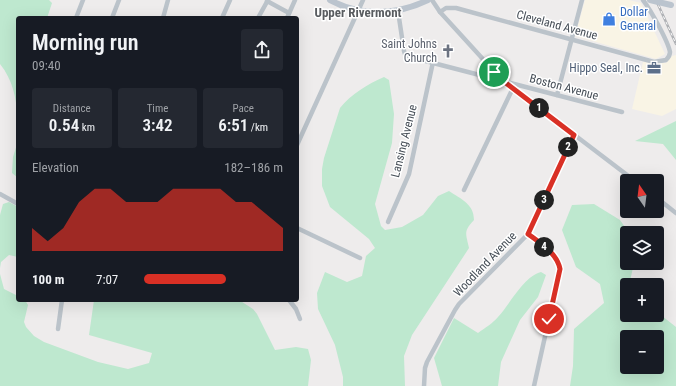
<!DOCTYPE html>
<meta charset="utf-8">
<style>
:root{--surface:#171b24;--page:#242831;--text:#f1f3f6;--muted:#9ea1a6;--accent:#d93025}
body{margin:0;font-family:"Roboto Condensed",sans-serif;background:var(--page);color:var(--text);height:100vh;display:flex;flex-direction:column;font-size:15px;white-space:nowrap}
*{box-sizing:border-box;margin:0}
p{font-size:13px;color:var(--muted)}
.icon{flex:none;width:22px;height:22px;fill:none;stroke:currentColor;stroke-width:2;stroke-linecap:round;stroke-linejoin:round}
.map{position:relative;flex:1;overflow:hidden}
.sheet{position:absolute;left:16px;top:16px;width:283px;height:286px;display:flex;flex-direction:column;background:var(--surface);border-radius:4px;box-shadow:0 4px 16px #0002}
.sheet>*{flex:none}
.needle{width:26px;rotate:346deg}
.tools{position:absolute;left:620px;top:174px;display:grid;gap:8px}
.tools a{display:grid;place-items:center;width:44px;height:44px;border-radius:4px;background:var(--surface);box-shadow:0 4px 16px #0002;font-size:20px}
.pin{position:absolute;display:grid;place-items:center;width:34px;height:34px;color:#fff;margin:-17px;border:2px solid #fff;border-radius:50%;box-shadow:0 1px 4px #0007}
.km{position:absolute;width:20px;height:20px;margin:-10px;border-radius:50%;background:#222;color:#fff;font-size:11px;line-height:20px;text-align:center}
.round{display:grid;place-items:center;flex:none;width:42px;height:42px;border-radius:4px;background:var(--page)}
.headline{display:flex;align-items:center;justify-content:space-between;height:68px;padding:0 16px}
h1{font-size:22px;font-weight:600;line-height:30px}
.figures{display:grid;grid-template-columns:repeat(3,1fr);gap:6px;height:68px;padding:4px 16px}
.figures div{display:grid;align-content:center;border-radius:4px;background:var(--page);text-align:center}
.figures b{font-size:17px;font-weight:600}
.figures small{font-size:11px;font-weight:400}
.figures p{font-size:11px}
.chart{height:112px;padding:8px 16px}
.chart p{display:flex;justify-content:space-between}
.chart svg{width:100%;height:72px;margin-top:4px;fill:var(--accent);opacity:.7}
ul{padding:0 16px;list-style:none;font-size:13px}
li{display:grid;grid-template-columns:64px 48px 1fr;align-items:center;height:30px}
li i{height:10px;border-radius:5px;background:var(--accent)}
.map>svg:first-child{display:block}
.commercial{fill:#f9f4e5}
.green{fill:#bee8cf;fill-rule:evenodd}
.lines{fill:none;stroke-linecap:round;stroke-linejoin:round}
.street{stroke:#bbc3ca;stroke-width:4.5}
.secondary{stroke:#bbc4ce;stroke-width:6}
.rail-casing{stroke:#afb1b5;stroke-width:2.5}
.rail{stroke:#fff;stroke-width:1;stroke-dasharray:3;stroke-linecap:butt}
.secondary-bridge{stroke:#bbc4ce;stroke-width:6}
.route-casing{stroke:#fff;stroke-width:8}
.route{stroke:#d93025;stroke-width:5}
.labels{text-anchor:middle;stroke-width:3;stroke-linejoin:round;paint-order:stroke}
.shop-label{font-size:12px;fill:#366cbe;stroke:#fff;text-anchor:start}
.street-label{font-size:12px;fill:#464e57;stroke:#fff}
.worship-label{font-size:12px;fill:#5b616d;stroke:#fff;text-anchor:end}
.service-label{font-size:12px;fill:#4e5e75;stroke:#fff;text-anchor:end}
.neighbourhood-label{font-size:13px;font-weight:bold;fill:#595c60;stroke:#fff}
</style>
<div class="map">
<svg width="676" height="386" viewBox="0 0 676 386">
<rect width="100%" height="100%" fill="#eeecec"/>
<g class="commercial">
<polygon points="585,0 629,0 641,3 665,54 656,59 575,36"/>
<polygon points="676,55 676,109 662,116 632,109 643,62 666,63 672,56"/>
</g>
<g class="green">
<path d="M0,0h49l3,3 -5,15h-29v100c-2,-20 -5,-38 -18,-54z"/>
<path d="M384,77l5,3 5,34 -2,29 -17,61 6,22 4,4 17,-3 21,-12 15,-19 11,-5c12,8 25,13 25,29 -11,12 -8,13 -5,28l-57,87 -8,21 1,30h-62v-9l-8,-32 -17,-36 -1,-16 8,-21 22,10 15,-6 4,-20 9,-8 -6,-9 -39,-32 -8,-21v-17l2,-11 16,-50c11,-14 28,-24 44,-31z"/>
<polygon points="676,121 676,160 663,144 635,141"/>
<polygon points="18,141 18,178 12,173 13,157"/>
<polygon points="9,202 18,207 18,257 9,255 1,262 0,268 0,215 3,204"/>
<path d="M594,204l26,16 9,13h-2v30h7l-4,18 3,4h-6v30h30v-3l19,15v59h-106l3,-20 1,-37 30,-26 -4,-19 -24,-17 -14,-37 10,-25zM627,337h30v30h-30z"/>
<path d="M541,272l5,3 -8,22 -18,23 -19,42 -3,24h-56l-8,-28 20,-40 24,15c7,-5 15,-10 20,-16 12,-13 26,-41 43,-45z"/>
<polygon points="0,274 4,289 18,296 18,300 25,300 28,305 24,322 26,327 34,336 44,342 98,362 128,369 149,363 152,353 89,335 94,300 239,300 253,309 257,314 275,350 296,347 308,349 311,360 308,386 0,386"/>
</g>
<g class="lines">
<g class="street">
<polyline points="432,0 440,12 502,80 526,98 635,181"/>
<polyline points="267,1 289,13"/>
<polyline points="398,11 404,51 405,54 410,57 622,112"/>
<path d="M440,12l6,-4h10l198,54 12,-2c2,-2 4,-5 4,-8 -2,-11 -20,-43 -27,-52"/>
<polyline points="76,18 83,0"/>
<polyline points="112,18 119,0"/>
<polyline points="163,18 168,0"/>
<polyline points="222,18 230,0"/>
<polyline points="258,18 268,0"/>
<polyline points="287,18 295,0"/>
<polyline points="557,95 582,0"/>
<polyline points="297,145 363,0"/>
<polyline points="464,190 513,88"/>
<polyline points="0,194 18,204"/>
<polyline points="657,198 676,213"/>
<polyline points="388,222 409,174 433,62"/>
<polyline points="297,228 360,258"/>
<path d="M528,234c12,10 29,19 32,35l-26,117"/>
<polyline points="289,300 296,309 300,319"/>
<polyline points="58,329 62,300"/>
<polyline points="424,386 425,368 427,362 455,310 459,304 528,234 574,135"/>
</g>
<path class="secondary" d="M330,0c31,17 67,15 98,0"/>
<g class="rail-casing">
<polyline id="rail" points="656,0 676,44"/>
</g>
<use href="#rail" class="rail"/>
<polyline class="secondary-bridge" points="650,0 671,5"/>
</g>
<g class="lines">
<g class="route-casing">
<path id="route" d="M494,72l8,8 72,55 -46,99c12,9 29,19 32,35l-11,50"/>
</g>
<use href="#route" class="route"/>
</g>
<defs>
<g id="shop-bare" transform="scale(1.08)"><path d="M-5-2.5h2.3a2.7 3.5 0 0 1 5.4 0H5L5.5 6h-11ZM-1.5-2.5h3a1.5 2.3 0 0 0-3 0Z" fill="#3f7fe0" stroke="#fff" stroke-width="2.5" paint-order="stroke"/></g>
<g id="church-bare" transform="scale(1.08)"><path d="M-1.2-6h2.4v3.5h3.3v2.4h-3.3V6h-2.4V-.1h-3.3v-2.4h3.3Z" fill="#6b7280" stroke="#fff" stroke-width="2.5" paint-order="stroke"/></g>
<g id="office-bare" transform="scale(1.08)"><path d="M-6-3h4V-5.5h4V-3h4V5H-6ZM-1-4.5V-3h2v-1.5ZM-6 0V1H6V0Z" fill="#5c6f8a" stroke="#fff" stroke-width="2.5" paint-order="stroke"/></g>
</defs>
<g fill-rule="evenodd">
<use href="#shop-bare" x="609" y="19"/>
<use href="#church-bare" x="448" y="51"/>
<use href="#office-bare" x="654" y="68"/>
</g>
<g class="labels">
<g class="shop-label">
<text x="620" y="16">Dollar<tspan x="620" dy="14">General</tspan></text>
</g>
<g class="street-label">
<text transform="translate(557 25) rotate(15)" y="4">Cleveland Avenue</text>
<text transform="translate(564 87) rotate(15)" y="4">Boston Avenue</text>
<text transform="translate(404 141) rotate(-76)" y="4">Lansing Avenue</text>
<text transform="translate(485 264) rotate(-46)" y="4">Woodland Avenue</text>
</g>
<g class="worship-label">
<text x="437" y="48">Saint Johns<tspan x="437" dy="14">Church</tspan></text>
</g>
<g class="service-label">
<text x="643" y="72">Hippo Seal, Inc.</text>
</g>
<g class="neighbourhood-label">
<text x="358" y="17">Upper Rivermont</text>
</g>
</g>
</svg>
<div class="tools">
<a><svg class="needle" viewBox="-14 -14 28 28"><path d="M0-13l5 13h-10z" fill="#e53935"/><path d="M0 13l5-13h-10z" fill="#9ea1a6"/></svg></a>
<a><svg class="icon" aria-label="layers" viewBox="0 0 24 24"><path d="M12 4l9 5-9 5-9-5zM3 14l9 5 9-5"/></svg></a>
<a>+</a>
<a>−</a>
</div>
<div class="pin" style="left:494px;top:72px;background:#1e9e55"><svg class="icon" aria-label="arrive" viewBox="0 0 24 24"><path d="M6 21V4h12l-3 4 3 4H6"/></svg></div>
<div class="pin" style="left:549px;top:319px;background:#d93025"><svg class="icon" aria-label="check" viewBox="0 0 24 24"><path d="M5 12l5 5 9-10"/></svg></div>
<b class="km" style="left:539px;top:108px">1</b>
<b class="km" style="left:568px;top:147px">2</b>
<b class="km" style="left:544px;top:200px">3</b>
<b class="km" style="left:544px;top:247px">4</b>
<section class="sheet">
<div class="headline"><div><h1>Morning run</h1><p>09:40</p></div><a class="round"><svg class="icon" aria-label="share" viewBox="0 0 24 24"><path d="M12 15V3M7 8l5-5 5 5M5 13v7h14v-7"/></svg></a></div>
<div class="figures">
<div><p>Distance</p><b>0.54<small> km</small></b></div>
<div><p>Time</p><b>3:42</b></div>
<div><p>Pace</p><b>6:51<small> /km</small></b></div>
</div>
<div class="chart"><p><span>Elevation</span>182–186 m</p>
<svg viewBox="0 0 160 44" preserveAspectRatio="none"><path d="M0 44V30L10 38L20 30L30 14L40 6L50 6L60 14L70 14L80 14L90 6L100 6L110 6L120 6L130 14L140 14L150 22L160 30V44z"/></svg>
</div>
<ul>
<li><b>100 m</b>7:07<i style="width:59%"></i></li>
</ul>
</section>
</div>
